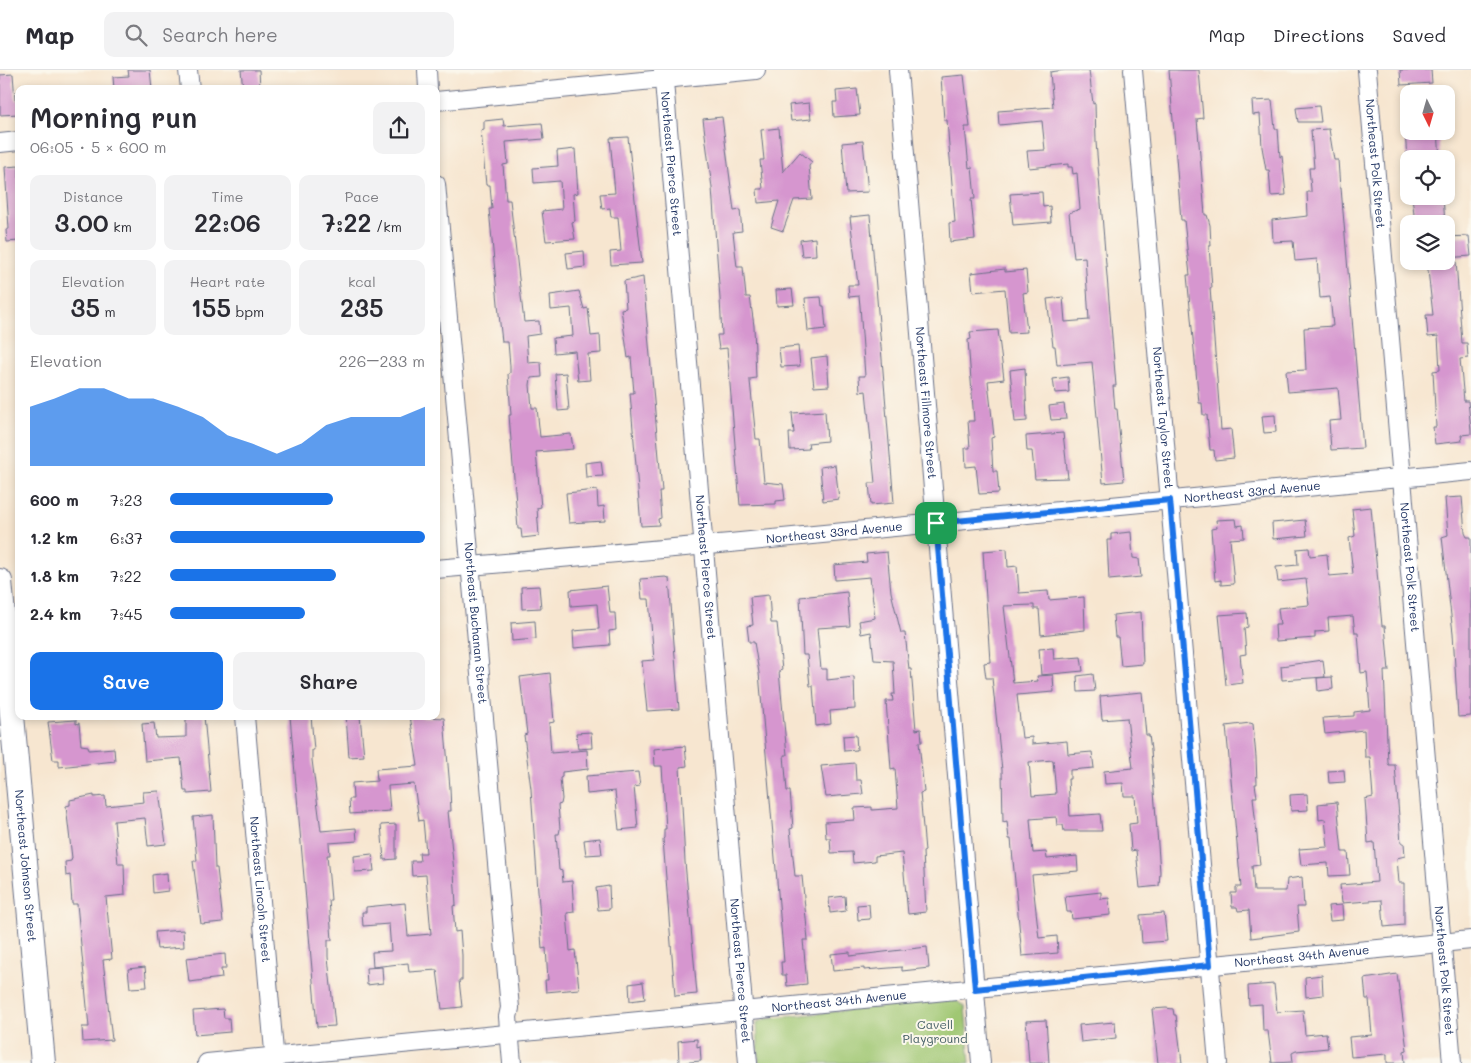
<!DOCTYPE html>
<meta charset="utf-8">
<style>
:root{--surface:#fff;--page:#f2f2f3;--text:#2b2b33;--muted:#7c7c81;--line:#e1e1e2;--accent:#1a73e8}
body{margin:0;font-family:Mali,sans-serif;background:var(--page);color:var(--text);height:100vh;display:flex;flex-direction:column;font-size:19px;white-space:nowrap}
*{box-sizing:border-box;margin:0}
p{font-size:16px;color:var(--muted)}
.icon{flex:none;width:28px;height:28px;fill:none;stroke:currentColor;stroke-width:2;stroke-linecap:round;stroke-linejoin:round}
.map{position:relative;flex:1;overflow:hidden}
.drawer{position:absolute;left:15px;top:15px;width:425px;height:635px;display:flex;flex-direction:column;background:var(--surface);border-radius:10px;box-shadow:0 2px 8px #0003}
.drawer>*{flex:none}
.needle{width:32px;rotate:175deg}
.controls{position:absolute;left:1400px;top:15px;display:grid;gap:10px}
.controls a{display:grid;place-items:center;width:55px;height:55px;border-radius:10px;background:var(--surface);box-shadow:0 2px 8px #0003;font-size:25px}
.pin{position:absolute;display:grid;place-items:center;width:42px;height:42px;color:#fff;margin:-21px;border-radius:10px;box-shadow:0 2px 8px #0006}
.round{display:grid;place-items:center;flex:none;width:52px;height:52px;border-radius:10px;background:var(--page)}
.summary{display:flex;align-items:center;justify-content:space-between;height:85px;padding:0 15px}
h1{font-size:28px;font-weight:600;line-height:38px}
.stats{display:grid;grid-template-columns:repeat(3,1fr);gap:8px;height:85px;padding:5px 15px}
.stats div{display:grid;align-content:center;border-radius:10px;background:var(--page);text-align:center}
.stats b{font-size:25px;font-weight:600}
.stats small{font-size:14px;font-weight:400}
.stats p{font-size:14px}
.chart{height:140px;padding:10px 15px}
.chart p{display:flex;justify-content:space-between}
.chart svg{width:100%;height:90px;margin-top:5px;fill:var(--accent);opacity:.7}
.button{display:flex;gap:10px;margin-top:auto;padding:10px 15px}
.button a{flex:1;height:58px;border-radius:10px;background:var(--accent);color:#fff;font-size:20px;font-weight:600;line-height:58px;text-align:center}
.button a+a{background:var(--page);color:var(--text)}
ul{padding:0 15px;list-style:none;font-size:16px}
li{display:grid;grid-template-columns:80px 60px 1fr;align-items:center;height:38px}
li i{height:12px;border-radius:6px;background:var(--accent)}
header{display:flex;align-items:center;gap:30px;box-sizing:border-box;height:70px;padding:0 25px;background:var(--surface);border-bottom:1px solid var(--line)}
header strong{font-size:24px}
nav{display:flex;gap:28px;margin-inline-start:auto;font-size:18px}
.search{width:350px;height:45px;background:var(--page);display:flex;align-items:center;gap:12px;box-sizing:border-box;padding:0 18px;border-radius:10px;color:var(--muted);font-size:19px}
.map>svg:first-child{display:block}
.green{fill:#a0c773;stroke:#5e7b68}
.building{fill:#d696cf;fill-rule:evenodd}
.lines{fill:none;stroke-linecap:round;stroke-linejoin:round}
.street-casing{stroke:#686f86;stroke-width:20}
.secondary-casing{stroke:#686f86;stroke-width:26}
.street{stroke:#fff;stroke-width:18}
.secondary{stroke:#fff;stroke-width:24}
.route-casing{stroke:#fff;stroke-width:10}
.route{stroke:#1a73e8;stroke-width:6}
.labels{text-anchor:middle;stroke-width:4;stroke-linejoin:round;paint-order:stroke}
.street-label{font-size:12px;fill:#1b2f5e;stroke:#fbf7ec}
.park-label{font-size:12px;fill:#435d64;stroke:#fbf7ec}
</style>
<header>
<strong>Map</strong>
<div class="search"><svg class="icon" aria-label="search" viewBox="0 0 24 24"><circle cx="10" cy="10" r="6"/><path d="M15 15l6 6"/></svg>Search here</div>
<nav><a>Map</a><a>Directions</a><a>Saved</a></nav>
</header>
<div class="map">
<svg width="1471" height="993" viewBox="0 0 1471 993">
<rect width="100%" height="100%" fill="#fbf7ec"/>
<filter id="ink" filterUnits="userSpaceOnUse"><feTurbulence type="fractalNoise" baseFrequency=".02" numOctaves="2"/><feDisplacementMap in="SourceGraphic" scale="10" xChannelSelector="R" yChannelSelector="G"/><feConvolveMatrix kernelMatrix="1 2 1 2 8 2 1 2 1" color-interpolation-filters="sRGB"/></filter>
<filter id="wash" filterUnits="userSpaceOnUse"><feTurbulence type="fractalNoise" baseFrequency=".0096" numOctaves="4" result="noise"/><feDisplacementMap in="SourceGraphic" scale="20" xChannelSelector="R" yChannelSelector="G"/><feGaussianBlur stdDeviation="1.12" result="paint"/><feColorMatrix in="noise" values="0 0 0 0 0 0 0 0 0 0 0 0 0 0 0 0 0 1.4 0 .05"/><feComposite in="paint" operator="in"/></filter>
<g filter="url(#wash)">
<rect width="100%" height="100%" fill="#f7e6d0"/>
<polygon class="green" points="954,929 965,937 970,993 759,993 757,953 765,949"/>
<g id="blocks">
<g class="building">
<polygon points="128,0 150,0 152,19 114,19 113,7 129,6"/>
<polygon points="241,0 259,0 260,18 243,19"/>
<polygon points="1065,0 1089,0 1093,34 1095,33 1096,72 1116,316 1113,316 1115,339 1117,339 1124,411 1103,413 1092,292 1057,295 1055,276 1053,276 1047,229 1063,227 1065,252 1089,250 1085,187 1074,188 1069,143 1080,139 1077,103 1073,104 1072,97 1068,97 1068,94 1029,98 1027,81 1045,80 1042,51 999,55 998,41 1053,37 1050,2"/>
<polygon points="1169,0 1199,0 1203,48 1197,49 1205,145 1207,145 1210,155 1211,176 1209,176 1212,218 1210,218 1221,360 1231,359 1234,388 1215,390 1214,380 1210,380 1207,345 1203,345 1202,333 1199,333 1187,205 1190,205 1187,178 1184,150 1181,150"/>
<polygon points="1400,0 1431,0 1432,13 1401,15"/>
<polygon points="13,4 15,30 19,31 19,44 0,45 0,5"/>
<polygon points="964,5 970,57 965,57 969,98 972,97 975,129 971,129 975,169 950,172 949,153 955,152 947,50 944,50 941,7"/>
<polygon points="857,19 860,45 834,47 833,32 837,32 836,21"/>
<polygon points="1272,30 1275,59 1278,59 1280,87 1282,86 1286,125 1271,126 1269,100 1266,100 1262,77 1260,44 1253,45 1252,31"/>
<polygon points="809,33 811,49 791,51 789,35"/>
<polygon points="1319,36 1321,52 1298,52 1296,38"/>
<polygon points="722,47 734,141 740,140 742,161 733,162 737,197 743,197 746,227 750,227 754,256 756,308 750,309 750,311 756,369 760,369 764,412 783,414 785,430 776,431 776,434 740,435 727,278 719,279 717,265 722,265 720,229 712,118 703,49"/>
<polygon points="503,49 504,56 542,53 544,69 506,72 508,94 503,95 506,130 510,130 524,252 539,251 540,264 526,266 528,293 541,292 542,307 531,308 530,315 532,338 537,338 540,367 571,364 573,379 536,382 541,437 537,438 539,466 522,468 521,459 518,459 509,345 511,345 508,304 510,303 510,296 508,272 502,272 499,244 489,139 492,139 490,115 486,115 481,60 484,59 484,51"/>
<polygon points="779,58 783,102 800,82 812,92 809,96 812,129 794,130 783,161 771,157 779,131 758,133 757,119 763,119 760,90 764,90 761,60"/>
<polygon points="1329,59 1334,90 1338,90 1340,118 1341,118 1363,378 1331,380 1329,351 1341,350 1338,318 1288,322 1286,301 1306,300 1304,258 1333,256 1330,227 1320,228 1317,189 1295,191 1293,171 1273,172 1272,150 1308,146 1307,122 1311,122 1311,119 1309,98 1314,98 1311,60"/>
<polygon points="1405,61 1438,61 1440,89 1407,89"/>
<polygon points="628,67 642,193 611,195 610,182 621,181 618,147 611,147 610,138 602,139 600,124 615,123 610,68"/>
<polygon points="863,71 868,122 846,123 842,73"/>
<polygon points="575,79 578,123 573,124 575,151 572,152 575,169 546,171 542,141 562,139 560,111 534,113 533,98 558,96 557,81"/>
<polygon points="19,96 19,171 7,172 6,160 9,159 5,97"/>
<polygon points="1042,122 1043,137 1050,136 1051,152 1013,155 1010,124"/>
<polygon points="1412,126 1443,126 1445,154 1415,154"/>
<polygon points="870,145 894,433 871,435 869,413 875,413 866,321 860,322 859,306 865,306 860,236 859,226 849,227 848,215 858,215 850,147"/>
<polygon points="1469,166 1471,186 1446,188 1446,167"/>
<polygon points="815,168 816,185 802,186 800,170"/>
<polygon points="584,181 585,197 568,199 566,183"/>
<polygon points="1427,191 1456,191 1462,273 1467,273 1468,288 1460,289 1464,331 1468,331 1471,360 1471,364 1461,365 1462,371 1435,374 1433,357 1436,357 1433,301 1440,300 1438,266 1428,267 1426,245 1433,245"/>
<polygon points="1005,199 1005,202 1026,200 1028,222 1023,223 1027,262 1009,263 1005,219 973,222 971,203"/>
<polygon points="643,207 662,421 659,421 661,448 658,449 659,455 641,456 630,323 634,323 631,287 628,288 621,239 626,238 624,211"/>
<polygon points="792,219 794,235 777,236 776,220"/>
<polygon points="579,221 584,239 588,238 591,266 600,265 601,283 588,284 590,310 578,311 575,281 554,283 553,268 573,266 571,238 551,240 550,225"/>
<polygon points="821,227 822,236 824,236 826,259 808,261 805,228"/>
<polygon points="998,260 1004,309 988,311 994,367 991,368 993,401 997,401 999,423 979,424 976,396 966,397 965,378 970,378 968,351 974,351 968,270 971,269 970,262"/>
<polygon points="798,276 800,296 781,297 779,278"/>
<polygon points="827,286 829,316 814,317 811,288"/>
<polygon points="1025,298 1027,351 1015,352 1010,300"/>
<polygon points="566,303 569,340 558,341 555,304"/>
<polygon points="1068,307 1069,322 1055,323 1053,309"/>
<polygon points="1064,334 1066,349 1051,350 1049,336"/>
<polygon points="825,341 827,371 808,373 809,379 790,380 789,363 794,363 792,343"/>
<polygon points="1275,345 1276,362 1264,363 1262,346"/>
<polygon points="1063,363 1068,408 1035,409 1032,381 1027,381 1026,366"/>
<polygon points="601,391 603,406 586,407 585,393"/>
<polygon points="835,395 839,429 823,431 820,397"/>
<polygon points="597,420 598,437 604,436 605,451 569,453 566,423"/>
<polygon points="1462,427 1465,463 1467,467 1471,467 1471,646 1458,647 1453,563 1442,467 1448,465 1445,428"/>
<polygon points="1371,437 1382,556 1385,556 1389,601 1384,601 1388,693 1389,695 1395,695 1401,773 1404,773 1405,786 1397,788 1399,813 1404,813 1404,855 1384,857 1382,830 1342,833 1340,815 1377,812 1374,772 1368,773 1365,729 1373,727 1370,687 1365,687 1364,660 1325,664 1323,648 1354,646 1354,642 1370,640 1367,602 1361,603 1358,563 1355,563 1353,546 1328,548 1329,561 1315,562 1315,568 1276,571 1275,555 1280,555 1278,538 1309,535 1306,509 1278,512 1276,497 1298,495 1297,479 1309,478 1310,486 1327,484 1329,506 1353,504 1349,468 1355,466 1352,439"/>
<polygon points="1236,449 1237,456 1243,455 1244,468 1230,469 1234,514 1221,515 1221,510 1215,511 1211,459 1217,458 1216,450"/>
<polygon points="1305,450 1307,466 1273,469 1272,453"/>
<polygon points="1131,462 1133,488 1139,489 1141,507 1109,510 1107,470 1111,470 1111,464"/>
<path d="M1007,479l1,18 9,-1 2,27 29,-2 1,9 35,-3 1,33 -27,3 -17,2 -2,-26h-5v-4l-30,1 9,77 25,-2 -1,-5 16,-1 1,17 -37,3 5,43 10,-1v7l35,-3 1,13 24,-2 2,16 -24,2v9h-2l2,37 30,-2 2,17h-38l-1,-6h-6l-1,-8 -26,2 3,34 13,-1 1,7 30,-3 1,15 -46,4 7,63 18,-2 1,17 -36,3 -11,-117h-2l-2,-18 -4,1 -1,-52 -10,-92h-6l-2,-15 6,-1 -7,-111zM1053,690l3,34 -24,2 -3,-34z"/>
<polygon points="887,482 891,522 901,563 905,563 909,599 911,599 916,660 921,659 922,672 919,672 924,722 920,723 925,781 923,782 926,842 908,844 902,783 875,786 875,791 853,793 852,782 831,783 830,768 826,768 825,752 855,750 854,738 872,737 872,740 898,738 895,698 891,699 886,631 893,631 892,624 895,624 893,591 874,590 871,562 861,564 859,551 875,548 870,507 835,510 834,495 867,492 866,484"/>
<polygon points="666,507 669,508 679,639 647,641 642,591 654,590 649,529 642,529 640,509"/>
<polygon points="539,516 541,538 522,539 521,517"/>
<polygon points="607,516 610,543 615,543 616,560 609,561 610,575 574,578 573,561 599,559 597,534 571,536 570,520"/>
<polygon points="847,522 850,556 817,558 821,599 827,599 827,610 854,607 855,639 830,641 831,654 816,656 813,616 810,616 807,585 803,585 800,527"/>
<polygon points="769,525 771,553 777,553 782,600 779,601 787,685 784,685 787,721 790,721 793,758 790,759 795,806 802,806 808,870 803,870 807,914 787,916 786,905 782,905 781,892 784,892 759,603 754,572 749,572 747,556 753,555 750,527"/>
<polygon points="1141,542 1143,594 1121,596 1118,567 1115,567 1113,545"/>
<polygon points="1247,543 1248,557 1244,558 1246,584 1240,585 1243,613 1226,615 1219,545"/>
<polygon points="535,551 536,569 512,571 511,553"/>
<polygon points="1053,578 1054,589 1081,587 1083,601 1041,605 1039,579"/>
<polygon points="1323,590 1325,607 1282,610 1281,596"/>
<polygon points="550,603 554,652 549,653 551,683 587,680 588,699 562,702 562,707 560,708 562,729 561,734 558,735 560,759 559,764 556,764 559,800 562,801 563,812 572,811 574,842 567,843 570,881 575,880 579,919 546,922 545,910 548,910 546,878 542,879 531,719 524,665 527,664 520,607"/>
<polygon points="1093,604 1095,621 1078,622 1077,606"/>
<polygon points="1332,607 1333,619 1318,621 1317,608"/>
<polygon points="1142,622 1146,665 1149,665 1151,680 1160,802 1159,816 1140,818 1136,780 1131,781 1129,754 1137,753 1135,726 1124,726 1123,713 1105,714 1104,701 1133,698 1127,648 1102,650 1100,626"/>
<polygon points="186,646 204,646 211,722 187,724 187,721 184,721 181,688 145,691 142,654 154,653 156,668 186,667"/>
<polygon points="290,646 311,646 314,680 312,680 312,690 321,761 356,758 357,771 329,773 330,785 327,785 331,830 329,830 332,870 328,870 328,887 335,956 317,957"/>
<polygon points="346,646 360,646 364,686 349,687"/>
<polygon points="410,646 444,648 450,718 451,741 448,741 454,802 456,835 453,836 455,862 460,861 462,885 462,910 459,910 462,937 442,939 437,900 409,902 408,893 373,897 372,882 391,881 389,854 363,856 362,842 366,842 366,837 405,833 408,866 431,864 426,805 412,806 411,791 420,791 419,783 426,783 423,750 419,751 414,714 388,716 390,741 350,744 349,729 353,729 352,713 377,711 376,699 418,696"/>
<polygon points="76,650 76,654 79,653 81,675 88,676 89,680 114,678 115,691 59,697 59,690 53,690 48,652"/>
<polygon points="1250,653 1253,654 1256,687 1257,714 1255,714 1257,727 1253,727 1260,795 1252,796 1254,821 1286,821 1287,809 1302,807 1304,837 1297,837 1299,862 1251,868 1249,840 1238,841 1237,837 1232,837 1231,823 1236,823 1236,817 1241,817 1226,656"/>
<polygon points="591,662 592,678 578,679 576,663"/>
<polygon points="856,665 857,680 844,681 843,666"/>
<polygon points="685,676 687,696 680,697 685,792 697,924 675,926 663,769 664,768 664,759 666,759 662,696 655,696 654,679"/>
<polygon points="855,693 856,710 861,710 863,724 826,727 821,696"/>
<polygon points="1344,700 1345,712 1329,713 1328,701"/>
<polygon points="638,702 640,716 634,717 638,758 619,760 615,721 587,724 586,706"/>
<polygon points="159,721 166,774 148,776 145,748 114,751 118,794 124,794 125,825 106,827 112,889 103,890 112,970 83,972 82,957 89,957 77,834 72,834 70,805 66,806 65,792 71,791 72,788 66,736 70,735 70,730 94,725 94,727 105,726 106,736 144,732 143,722"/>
<polygon points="1307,724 1308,740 1291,741 1290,725"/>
<polygon points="1337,732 1342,782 1348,782 1350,805 1329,806 1328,793 1301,795 1299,779 1328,777 1325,749 1319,750 1318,734"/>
<polygon points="213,745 215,798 217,798 223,852 201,854 193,791 197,791 193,747"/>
<polygon points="396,754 396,789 384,790 381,755"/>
<polygon points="600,768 602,784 586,785 584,770"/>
<polygon points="372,784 374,801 355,802 354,786"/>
<polygon points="167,803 168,821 153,823 152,805"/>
<polygon points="609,816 610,839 598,840 596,818"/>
<polygon points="1101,822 1101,829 1109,828 1110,845 1072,849 1071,842 1067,842 1065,826"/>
<polygon points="845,826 846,841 830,843 829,828"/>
<polygon points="869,834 870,849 858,850 857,835"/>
<polygon points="1342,835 1343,850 1330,851 1328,836"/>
<polygon points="1164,843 1167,871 1142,873 1140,845"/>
<polygon points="183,860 184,877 157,879 155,862"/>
<polygon points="927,877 929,898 902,901 902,897 864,900 864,898 833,901 831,884 850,882 850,886"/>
<polygon points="225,884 226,899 221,899 222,908 189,912 186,888"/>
<polygon points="145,897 147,917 130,918 128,899"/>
<polygon points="382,897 383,913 367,915 366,898"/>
<polygon points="1397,904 1407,980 1404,981 1405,993 1387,993 1387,984 1351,987 1349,967 1372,965 1369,929 1366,929 1364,909"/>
<polygon points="1322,905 1323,925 1306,927 1305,907"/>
<polygon points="643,912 645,929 630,931 629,914"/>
<polygon points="1274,914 1277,942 1303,940 1305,965 1326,963 1328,978 1296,981 1292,983 1293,992 1272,993 1268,961 1263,961 1262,934 1249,935 1248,916"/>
<polygon points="1166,938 1173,939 1174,945 1176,945 1182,993 1158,993 1152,939"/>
<polygon points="223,939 224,948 229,948 230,962 195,965 193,941"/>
<polygon points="1046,950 1049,993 1029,993 1026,951"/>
<polygon points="1115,952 1116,968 1081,972 1079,955"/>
<polygon points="697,969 697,977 700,976 701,991 679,993 678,971"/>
</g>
</g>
</g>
<g filter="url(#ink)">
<use href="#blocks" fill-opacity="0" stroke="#686f86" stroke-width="1"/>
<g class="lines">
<g class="street-casing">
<g id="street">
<polyline points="188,0 190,19"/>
<polyline points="427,0 428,19"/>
<path id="s1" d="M663,0l85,993"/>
<path id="s2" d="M898,0l83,993"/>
<path id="s3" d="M1133,0l85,993"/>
<path id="s4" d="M1367,0l85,993"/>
<polyline points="436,31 756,0"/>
<polyline points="0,73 19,71"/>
<path id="s5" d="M436,114l74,824 -2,9 4,46"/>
<path id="s6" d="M436,499l294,-26 741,-72"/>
<path id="s7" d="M245,646l30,347"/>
<path id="s8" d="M207,993l1264,-123"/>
</g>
</g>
<g class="secondary-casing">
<g id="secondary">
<path id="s9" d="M0,511l43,482"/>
</g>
</g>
<use href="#street" class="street"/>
<use href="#secondary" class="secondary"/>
</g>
</g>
<g class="lines" filter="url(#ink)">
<g class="route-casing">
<polygon id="route" points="1170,430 1210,895 975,919 936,453"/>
</g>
<use href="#route" class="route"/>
</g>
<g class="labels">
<g class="street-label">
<text dy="4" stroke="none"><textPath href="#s1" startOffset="94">Northeast Pierce Street</textPath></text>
<text dy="4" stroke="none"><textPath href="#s4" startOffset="94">Northeast Polk Street</textPath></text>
<text dy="4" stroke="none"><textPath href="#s2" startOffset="334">Northeast Fillmore Street</textPath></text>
<text dy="4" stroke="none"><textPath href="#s3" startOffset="349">Northeast Taylor Street</textPath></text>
<text dy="4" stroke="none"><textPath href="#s6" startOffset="820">Northeast 33rd Avenue</textPath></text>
<text dy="4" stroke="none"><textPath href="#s6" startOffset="400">Northeast 33rd Avenue</textPath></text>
<text dy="4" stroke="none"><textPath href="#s1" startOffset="499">Northeast Pierce Street</textPath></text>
<text dy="4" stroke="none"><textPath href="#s4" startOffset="499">Northeast Polk Street</textPath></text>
<text dy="4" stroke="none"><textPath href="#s5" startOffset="441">Northeast Buchanan Street</textPath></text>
<text dy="4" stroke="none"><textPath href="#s9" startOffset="286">Northeast Johnson Street</textPath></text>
<text dy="4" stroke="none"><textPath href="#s7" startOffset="174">Northeast Lincoln Street</textPath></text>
<text dy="4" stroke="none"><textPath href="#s8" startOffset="1100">Northeast 34th Avenue</textPath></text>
<text dy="4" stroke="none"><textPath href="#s1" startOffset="904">Northeast Pierce Street</textPath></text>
<text dy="4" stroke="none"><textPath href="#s4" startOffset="904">Northeast Polk Street</textPath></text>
<text dy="4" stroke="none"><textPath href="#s8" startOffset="635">Northeast 34th Avenue</textPath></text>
</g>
<g class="park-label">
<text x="935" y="959">Cavell<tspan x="935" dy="14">Playground</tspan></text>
</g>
</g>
</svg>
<div class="controls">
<a><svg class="needle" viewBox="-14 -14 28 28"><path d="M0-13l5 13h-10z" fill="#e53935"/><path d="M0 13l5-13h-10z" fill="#7c7c81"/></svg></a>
<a><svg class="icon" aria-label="locate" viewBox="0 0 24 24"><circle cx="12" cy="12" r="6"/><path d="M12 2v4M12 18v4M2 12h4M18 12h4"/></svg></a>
<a><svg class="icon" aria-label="layers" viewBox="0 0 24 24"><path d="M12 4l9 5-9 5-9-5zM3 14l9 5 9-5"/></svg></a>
</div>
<div class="pin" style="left:936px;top:453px;background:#1e9e55"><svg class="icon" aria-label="arrive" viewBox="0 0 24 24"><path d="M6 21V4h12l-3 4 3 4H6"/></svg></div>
<section class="drawer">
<div class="summary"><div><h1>Morning run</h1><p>06:05 · 5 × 600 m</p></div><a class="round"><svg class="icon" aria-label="share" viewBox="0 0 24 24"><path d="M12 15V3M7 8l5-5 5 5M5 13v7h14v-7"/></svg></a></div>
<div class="stats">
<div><p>Distance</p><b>3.00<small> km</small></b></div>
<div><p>Time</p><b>22:06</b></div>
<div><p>Pace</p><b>7:22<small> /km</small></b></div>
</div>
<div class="stats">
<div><p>Elevation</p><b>35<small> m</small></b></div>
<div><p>Heart rate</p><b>155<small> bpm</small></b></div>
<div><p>kcal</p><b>235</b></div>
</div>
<div class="chart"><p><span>Elevation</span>226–233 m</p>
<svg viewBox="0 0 160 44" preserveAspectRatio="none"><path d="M0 44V15L10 11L20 6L30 6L40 11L50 11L60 15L70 20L80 29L90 33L100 38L110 33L120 24L130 20L140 20L150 20L160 15V44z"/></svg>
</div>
<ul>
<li><b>600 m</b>7:23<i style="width:64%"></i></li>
<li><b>1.2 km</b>6:37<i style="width:100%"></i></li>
<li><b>1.8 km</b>7:22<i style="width:65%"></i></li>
<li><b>2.4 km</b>7:45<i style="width:53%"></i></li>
</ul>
<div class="button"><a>Save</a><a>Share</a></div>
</section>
</div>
